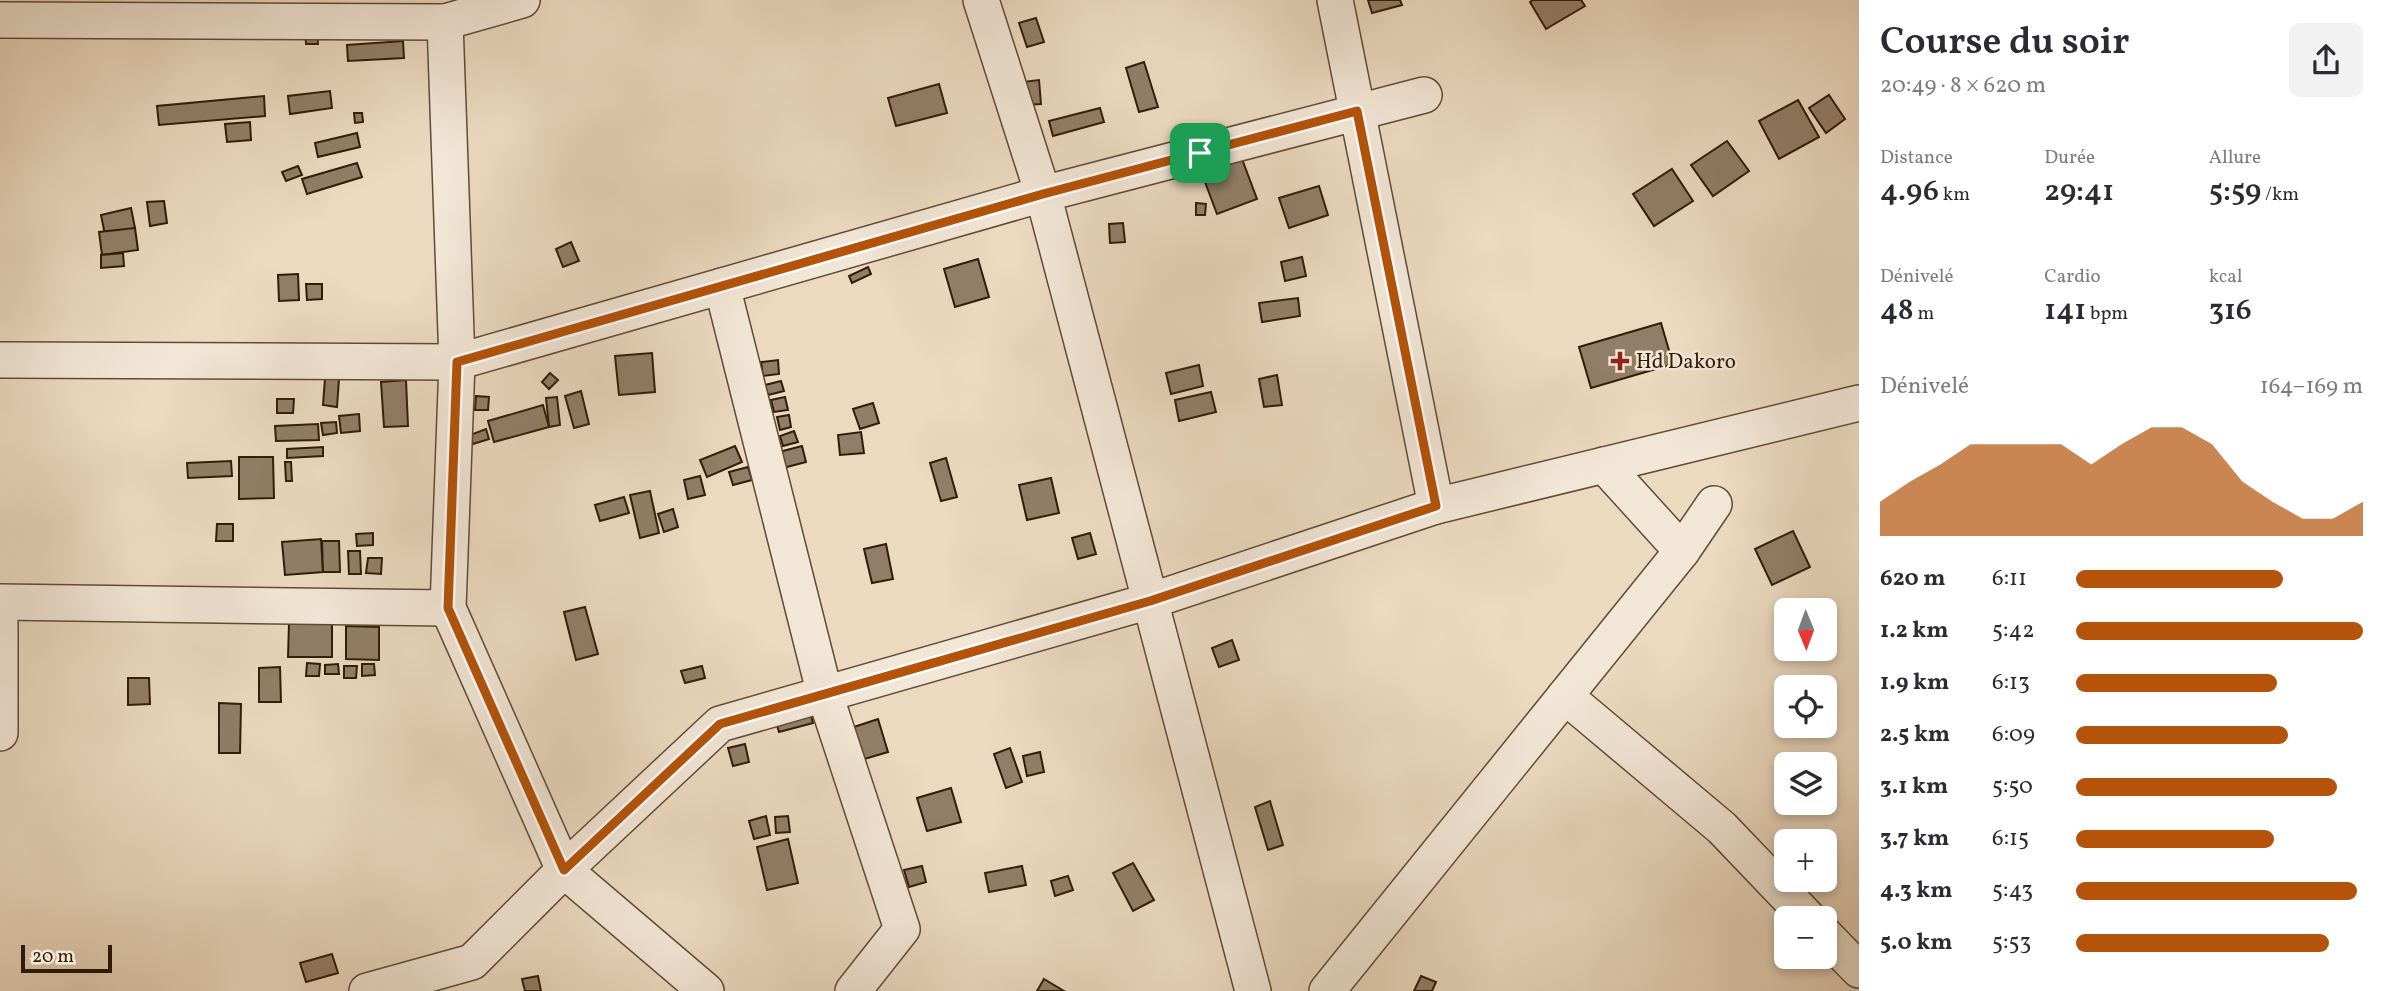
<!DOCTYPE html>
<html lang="fr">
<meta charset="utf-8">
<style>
:root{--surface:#fff;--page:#f2f2f3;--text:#2b2b33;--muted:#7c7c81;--accent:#b45309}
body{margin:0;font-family:Vollkorn,serif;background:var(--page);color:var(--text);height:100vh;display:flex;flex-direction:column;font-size:26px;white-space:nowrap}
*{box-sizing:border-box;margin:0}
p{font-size:23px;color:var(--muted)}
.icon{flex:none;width:38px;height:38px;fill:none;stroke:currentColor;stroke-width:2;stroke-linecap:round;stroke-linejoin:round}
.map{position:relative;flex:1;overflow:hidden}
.details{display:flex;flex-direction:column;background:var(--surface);width:525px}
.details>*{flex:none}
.needle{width:46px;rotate:179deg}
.controls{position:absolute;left:1774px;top:598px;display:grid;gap:14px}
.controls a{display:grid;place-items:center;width:63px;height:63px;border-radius:10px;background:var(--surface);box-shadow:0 4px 10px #0003;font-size:35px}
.scale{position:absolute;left:21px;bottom:18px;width:91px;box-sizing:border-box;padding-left:7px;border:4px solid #311c08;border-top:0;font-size:19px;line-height:24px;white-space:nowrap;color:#311c08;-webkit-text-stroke:5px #f2e6d6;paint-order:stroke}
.pin{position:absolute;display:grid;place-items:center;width:60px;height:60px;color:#fff;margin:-30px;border-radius:14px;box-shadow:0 4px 10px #0006}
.round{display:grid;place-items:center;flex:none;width:74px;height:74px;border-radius:10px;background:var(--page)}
.headline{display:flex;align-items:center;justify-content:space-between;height:119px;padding:0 21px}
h1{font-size:38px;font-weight:600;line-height:52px}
.stats{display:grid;grid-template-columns:repeat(3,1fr);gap:10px;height:119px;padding:7px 21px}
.stats div{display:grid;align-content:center}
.stats b{font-size:30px;font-weight:600}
.stats small{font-size:19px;font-weight:400}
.stats p{font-size:19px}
.chart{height:196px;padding:14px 21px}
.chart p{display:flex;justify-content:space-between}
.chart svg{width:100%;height:126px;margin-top:7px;fill:var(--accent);opacity:.7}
ul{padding:0 21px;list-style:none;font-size:23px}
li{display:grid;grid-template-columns:112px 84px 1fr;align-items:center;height:52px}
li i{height:18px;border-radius:9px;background:var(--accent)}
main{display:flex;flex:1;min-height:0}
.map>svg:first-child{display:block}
.building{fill:#927e68;stroke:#311c08;stroke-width:2}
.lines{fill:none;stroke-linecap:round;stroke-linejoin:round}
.minor-casing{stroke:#604b36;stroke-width:38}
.minor{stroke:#f2e6d6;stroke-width:35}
.route-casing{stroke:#fff;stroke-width:14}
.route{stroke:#b45309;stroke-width:9}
.poi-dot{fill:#8f2418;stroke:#f2e6d6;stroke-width:2.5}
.labels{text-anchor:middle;stroke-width:5;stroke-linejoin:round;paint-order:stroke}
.poi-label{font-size:21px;fill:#311c08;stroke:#f2e6d6;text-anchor:start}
</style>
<main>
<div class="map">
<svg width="1859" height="991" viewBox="0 0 1859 991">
<rect width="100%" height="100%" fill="#ebd9c0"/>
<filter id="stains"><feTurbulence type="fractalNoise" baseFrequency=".00286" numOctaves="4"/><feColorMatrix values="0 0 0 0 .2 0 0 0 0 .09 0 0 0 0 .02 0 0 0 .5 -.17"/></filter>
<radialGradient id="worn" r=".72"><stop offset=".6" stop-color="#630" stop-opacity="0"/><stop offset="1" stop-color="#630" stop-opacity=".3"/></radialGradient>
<g class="building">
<polygon points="1368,0 1400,0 1402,5 1372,13"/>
<polygon points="1533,0 1581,0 1585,6 1546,29 1530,2"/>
<polygon points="1036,18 1044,42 1027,47 1019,23"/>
<polygon points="305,27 317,27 318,44 306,44"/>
<polygon points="403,41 404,58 348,61 347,45"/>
<polygon points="1144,62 1158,107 1139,112 1126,68"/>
<polygon points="1039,80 1041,104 1025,105 1022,82"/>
<polygon points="939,84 947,113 896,126 888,98"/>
<polygon points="330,91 332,108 290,114 288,96"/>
<polygon points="1829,95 1845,119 1826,133 1809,108"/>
<polygon points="264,96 265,116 159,125 157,106"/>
<polygon points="1798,100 1819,137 1779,159 1759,121"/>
<polygon points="1100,108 1104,122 1053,136 1049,121"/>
<polygon points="354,113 362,113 363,122 355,123"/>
<polygon points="250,122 251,140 227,142 225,124"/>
<polygon points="357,133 360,147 318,157 315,143"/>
<polygon points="1727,141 1749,171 1713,196 1691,165"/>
<polygon points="1239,151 1257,199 1217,214 1199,166"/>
<polygon points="357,163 362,177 307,194 302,179"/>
<polygon points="298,166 302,175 286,181 282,172"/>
<polygon points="1672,169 1693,201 1654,226 1633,194"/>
<polygon points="1319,186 1328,215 1289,228 1279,198"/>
<polygon points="164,201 167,223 150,226 147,202"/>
<polygon points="1196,203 1206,204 1205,215 1196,215"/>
<polygon points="131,208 135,228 105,235 101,215"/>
<polygon points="1123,223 1125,242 1110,243 1109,224"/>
<polygon points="135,228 138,250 102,255 99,232"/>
<polygon points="571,242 579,261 563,267 556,249"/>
<polygon points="123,253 124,266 101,268 101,255"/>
<polygon points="1302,257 1306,276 1285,281 1281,262"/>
<polygon points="978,259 989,297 955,307 944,269"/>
<polygon points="868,267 871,274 852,283 849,276"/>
<polygon points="298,274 299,300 279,301 278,275"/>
<polygon points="306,284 322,284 322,299 307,300"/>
<polygon points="1298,298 1300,316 1262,322 1259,303"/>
<polygon points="1661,323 1673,364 1591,388 1579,347"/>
<polygon points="652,353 655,392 619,395 615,356"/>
<polygon points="778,360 779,374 763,376 761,362"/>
<polygon points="1199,365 1203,386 1171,394 1166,373"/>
<polygon points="550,373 558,380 549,389 542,382"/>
<polygon points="1277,375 1282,405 1264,407 1259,379"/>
<polygon points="325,378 339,379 337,407 323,405"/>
<polygon points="406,380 408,426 384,427 381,382"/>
<polygon points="781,381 784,391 768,395 765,385"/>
<polygon points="581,391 589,424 574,428 565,396"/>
<polygon points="1211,392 1216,412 1179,421 1175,400"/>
<polygon points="476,396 489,397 488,410 475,410"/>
<polygon points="557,397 560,425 549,427 546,398"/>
<polygon points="785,397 788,410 774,412 771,400"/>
<polygon points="277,399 294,399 293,413 277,413"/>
<polygon points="873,403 879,423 860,429 853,409"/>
<polygon points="543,405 549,427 494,442 488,421"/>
<polygon points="359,414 360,431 341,433 339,416"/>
<polygon points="789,415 791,427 780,430 777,417"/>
<polygon points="336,422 337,433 323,435 321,423"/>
<polygon points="318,424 319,440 276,441 275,426"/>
<polygon points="486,429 489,439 473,444 470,435"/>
<polygon points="794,431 798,442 783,446 780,436"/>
<polygon points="861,432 864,453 840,455 838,435"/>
<polygon points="735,446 742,462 707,477 700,460"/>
<polygon points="802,446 806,462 783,468 779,452"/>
<polygon points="323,447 323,456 287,458 287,449"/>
<polygon points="239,457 273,457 274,498 239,499"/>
<polygon points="946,458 957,497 941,501 930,463"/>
<polygon points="231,461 232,476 188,478 187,463"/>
<polygon points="285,462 291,462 292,481 286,481"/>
<polygon points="748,467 752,480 733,485 729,472"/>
<polygon points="700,476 705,495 688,499 684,480"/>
<polygon points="1051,478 1059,513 1027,520 1019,485"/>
<polygon points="650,491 659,533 640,538 630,495"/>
<polygon points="624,497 629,513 600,521 595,505"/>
<polygon points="673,509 678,527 664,532 658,514"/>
<polygon points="217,524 233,524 233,541 216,541"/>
<polygon points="1793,531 1810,567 1772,585 1755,549"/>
<polygon points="373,533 373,545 357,546 356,534"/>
<polygon points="1090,533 1096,554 1078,559 1072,538"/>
<polygon points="321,539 323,572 285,575 282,542"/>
<polygon points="322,541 339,541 340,572 323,572"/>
<polygon points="886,544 893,579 872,583 864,549"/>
<polygon points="348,551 360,551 361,574 349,574"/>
<polygon points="368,558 382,558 381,574 366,573"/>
<polygon points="585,607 598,654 576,660 564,612"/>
<polygon points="289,623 332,624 332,657 288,657"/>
<polygon points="346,626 379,627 379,660 346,659"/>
<polygon points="1232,640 1239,660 1219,667 1212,648"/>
<polygon points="307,663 320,664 319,676 306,676"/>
<polygon points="338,664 339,674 325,674 325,665"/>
<polygon points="362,664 374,664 375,675 362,676"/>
<polygon points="344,666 357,666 356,678 344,678"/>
<polygon points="702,666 705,678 685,683 681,671"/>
<polygon points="280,667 281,702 259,702 259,668"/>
<polygon points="128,678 149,678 150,704 128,705"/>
<polygon points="219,703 241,704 240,753 219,753"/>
<polygon points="809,708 813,723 779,732 775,718"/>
<polygon points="878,719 888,752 861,760 851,728"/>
<polygon points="745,744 749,762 733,766 728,748"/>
<polygon points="1010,748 1022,782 1006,788 994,754"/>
<polygon points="1040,752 1044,772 1027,776 1023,756"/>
<polygon points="951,788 961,822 927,831 917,798"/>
<polygon points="1270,801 1283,845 1268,850 1255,807"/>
<polygon points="766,816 770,835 754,839 749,821"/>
<polygon points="788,816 790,832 776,833 775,817"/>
<polygon points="788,839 798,883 767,890 757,847"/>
<polygon points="1133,863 1154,900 1133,911 1113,873"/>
<polygon points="922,866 926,882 909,887 904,870"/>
<polygon points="1022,866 1026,885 989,892 985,873"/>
<polygon points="1068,876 1073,890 1055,896 1051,881"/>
<polygon points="332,954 338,973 306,982 300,963"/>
<polygon points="538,976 541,991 525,991 522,979"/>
<polygon points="1421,976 1436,982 1432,991 1414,991"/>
<polygon points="1044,979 1064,991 1037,991"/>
</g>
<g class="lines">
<g class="minor-casing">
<g id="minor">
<polyline points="981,0 1043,194 1253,991"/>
<polyline points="1335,0 1436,506"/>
<polyline points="0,20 445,22 522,0"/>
<polyline points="445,22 457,362 448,608 564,870 706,991"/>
<polyline points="722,286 825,695 902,929 853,991"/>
<polyline points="0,360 457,362 1043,194 1424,95"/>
<polyline points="1604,465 1682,551"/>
<polyline points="0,602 448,608"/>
<polyline points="0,620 0,733"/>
<polyline points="1565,696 1722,828 1809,919"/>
<polyline points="1825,935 1859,970"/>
<polyline points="367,991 472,962 564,870 720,724 1150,601 1436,506 1859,403"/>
<polyline points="1327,991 1682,551 1714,504"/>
</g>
</g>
<use href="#minor" class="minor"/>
</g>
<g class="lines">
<g class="route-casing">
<polygon id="route" points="1357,111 1436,506 1150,601 720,724 564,870 448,608 457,362 1043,194"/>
</g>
<use href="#route" class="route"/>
</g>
<path class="poi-dot" d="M1616.5 350.5h7v7h7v7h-7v7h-7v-7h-7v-7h7z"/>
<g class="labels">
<g class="poi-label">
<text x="1636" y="368">Hd Dakoro</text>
</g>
</g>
<rect width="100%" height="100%" filter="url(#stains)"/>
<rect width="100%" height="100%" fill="url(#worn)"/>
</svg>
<div class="controls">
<a><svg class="needle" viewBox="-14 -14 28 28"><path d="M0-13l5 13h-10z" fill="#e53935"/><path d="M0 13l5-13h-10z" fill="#7c7c81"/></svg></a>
<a><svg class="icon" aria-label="locate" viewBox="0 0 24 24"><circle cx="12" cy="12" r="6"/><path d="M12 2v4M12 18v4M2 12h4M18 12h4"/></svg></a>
<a><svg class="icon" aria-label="layers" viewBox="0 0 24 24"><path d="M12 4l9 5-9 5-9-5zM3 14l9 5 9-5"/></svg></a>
<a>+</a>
<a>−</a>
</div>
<div class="scale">20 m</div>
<div class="pin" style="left:1200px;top:153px;background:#1e9e55"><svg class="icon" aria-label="arrive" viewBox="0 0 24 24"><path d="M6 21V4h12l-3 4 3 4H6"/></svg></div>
</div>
<section class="details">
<div class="headline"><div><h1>Course du soir</h1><p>20:49 · 8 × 620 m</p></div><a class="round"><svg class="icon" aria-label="share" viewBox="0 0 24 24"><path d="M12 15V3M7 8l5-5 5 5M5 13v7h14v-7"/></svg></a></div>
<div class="stats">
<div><p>Distance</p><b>4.96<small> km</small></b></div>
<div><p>Durée</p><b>29:41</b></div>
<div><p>Allure</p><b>5:59<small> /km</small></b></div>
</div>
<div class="stats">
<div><p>Dénivelé</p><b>48<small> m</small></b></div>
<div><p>Cardio</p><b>141<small> bpm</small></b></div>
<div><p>kcal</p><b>316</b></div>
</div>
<div class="chart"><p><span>Dénivelé</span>164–169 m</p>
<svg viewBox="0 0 160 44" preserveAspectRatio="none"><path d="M0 44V32L10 25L20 19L30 12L40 12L50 12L60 12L70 19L80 12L90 6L100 6L110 12L120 25L130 32L140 38L150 38L160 32V44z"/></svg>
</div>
<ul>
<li><b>620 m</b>6:11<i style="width:72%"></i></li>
<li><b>1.2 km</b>5:42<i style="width:100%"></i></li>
<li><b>1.9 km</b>6:13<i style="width:70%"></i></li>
<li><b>2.5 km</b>6:09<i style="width:74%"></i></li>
<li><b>3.1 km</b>5:50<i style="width:91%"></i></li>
<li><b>3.7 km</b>6:15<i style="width:69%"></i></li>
<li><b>4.3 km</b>5:43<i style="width:98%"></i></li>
<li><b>5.0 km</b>5:53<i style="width:88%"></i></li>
</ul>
</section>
</main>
